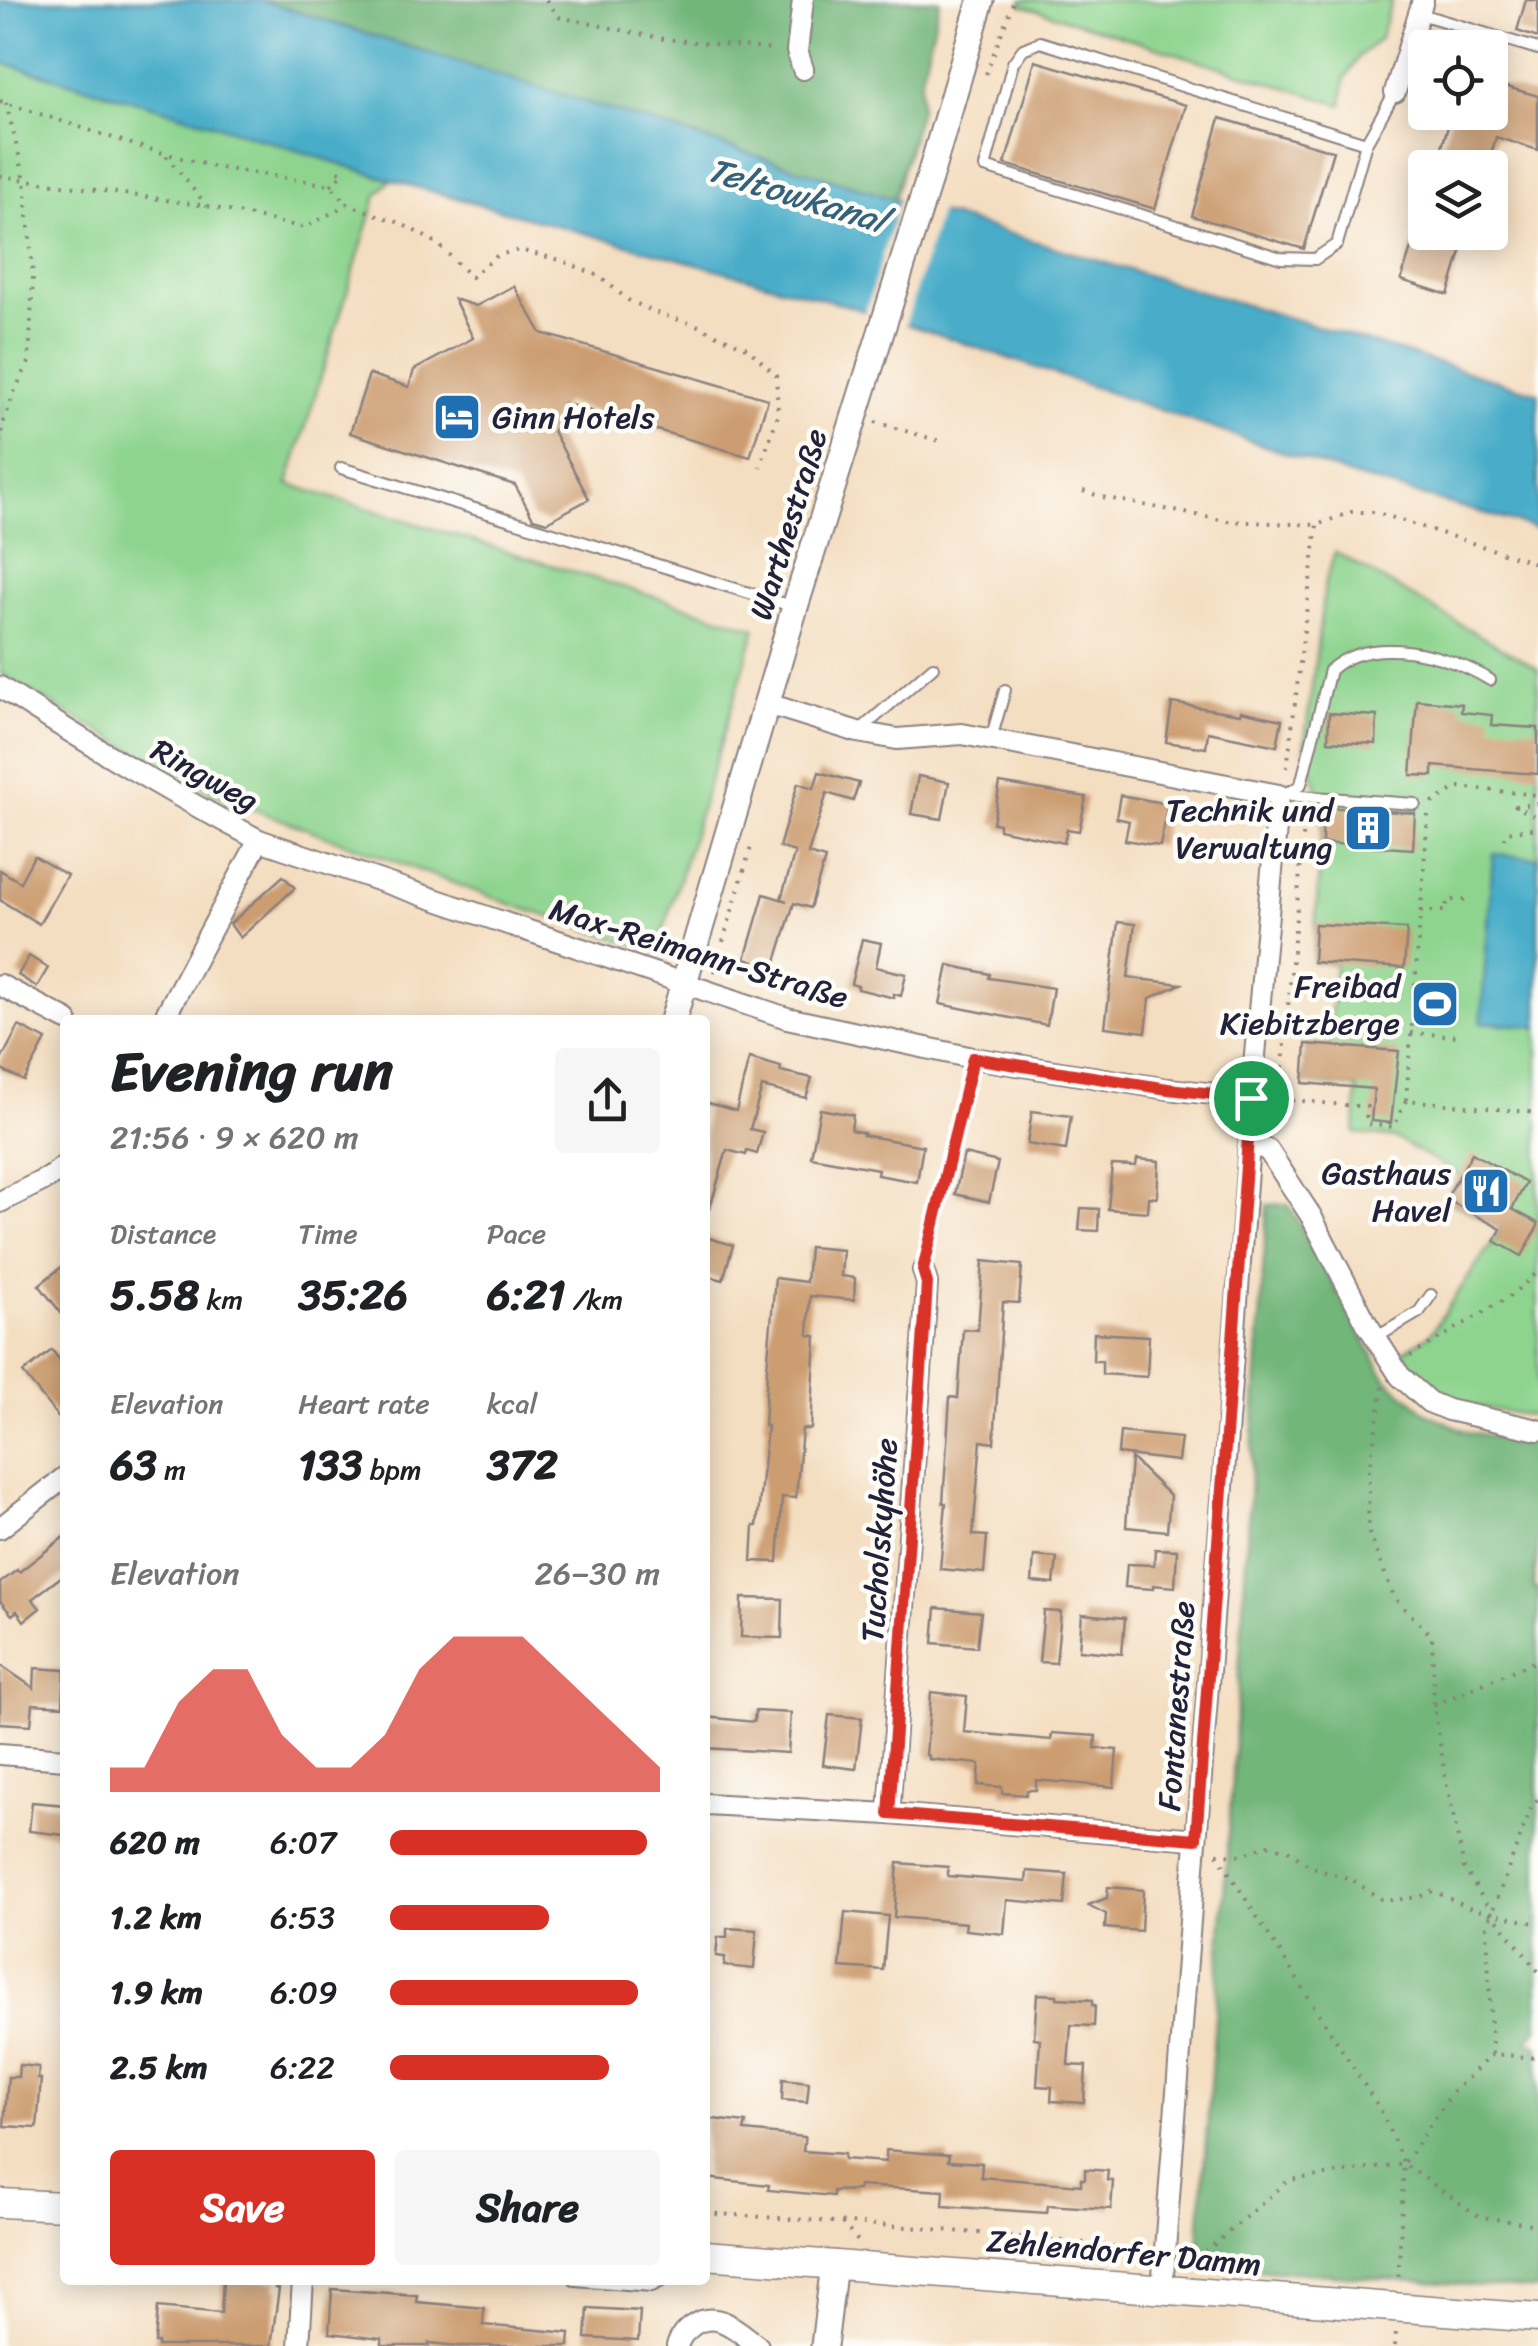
<!DOCTYPE html>
<meta charset="utf-8">
<style>
:root{--surface:#fff;--page:#f6f6f6;--text:#202124;--muted:#757577;--accent:#d93025}
body{margin:0;font-family:Sriracha,sans-serif;background:var(--page);color:var(--text);height:100vh;display:flex;flex-direction:column;font-size:38px;white-space:nowrap}
*{box-sizing:border-box;margin:0}
p{font-size:32px;color:var(--muted)}
.icon{flex:none;width:55px;height:55px;fill:none;stroke:currentColor;stroke-width:2;stroke-linecap:round;stroke-linejoin:round}
.map{position:relative;flex:1;overflow:hidden}
.panel{position:absolute;left:60px;top:1015px;width:650px;height:1270px;display:flex;flex-direction:column;background:var(--surface);border-radius:10px;box-shadow:0 5px 25px #0003}
.panel>*{flex:none}
.buttons{position:absolute;left:1408px;top:30px;display:grid;gap:20px}
.buttons a{display:grid;place-items:center;width:100px;height:100px;border-radius:10px;background:var(--surface);box-shadow:0 5px 25px #0003;font-size:50px}
.pin{position:absolute;display:grid;place-items:center;width:85px;height:85px;color:#fff;margin:-42px;border:5px solid #fff;border-radius:50%;box-shadow:0 2px 10px #0007}
.round{display:grid;place-items:center;flex:none;width:105px;height:105px;border-radius:10px;background:var(--page)}
.headline{display:flex;align-items:center;justify-content:space-between;height:170px;padding:0 50px}
h1{font-size:55px;font-weight:700;line-height:75px}
.figures{display:grid;grid-template-columns:repeat(3,1fr);gap:15px;height:170px;padding:10px 50px}
.figures div{display:grid;align-content:center}
.figures b{font-size:42px;font-weight:700}
.figures small{font-size:28px;font-weight:400}
.figures p{font-size:28px}
.chart{height:280px;padding:20px 50px}
.chart p{display:flex;justify-content:space-between}
.chart svg{width:100%;height:180px;margin-top:10px;fill:var(--accent);opacity:.7}
.action{display:flex;gap:20px;margin-top:auto;padding:20px 50px}
.action a{flex:1;height:115px;border-radius:10px;background:var(--accent);color:#fff;font-size:40px;font-weight:700;line-height:115px;text-align:center}
.action a+a{background:var(--page);color:var(--text)}
ul{padding:0 50px;list-style:none;font-size:32px}
li{display:grid;grid-template-columns:160px 120px 1fr;align-items:center;height:75px}
li i{height:25px;border-radius:12px;background:var(--accent)}
.map>svg:first-child{display:block}
.green{fill:#8ed48f;stroke:#587b65;stroke-width:2.5}
.forest{fill:#72b67a;stroke:#4a6c5a;stroke-width:2.5}
.water{fill:#49adc9;stroke:#366882;stroke-width:2.5}
.pier{fill:#f4dec1}
.building{fill:#cc9d71}
.lines{fill:none;stroke-linecap:round;stroke-linejoin:round}
.service-casing{stroke:#8b807e;stroke-width:14}
.minor-casing{stroke:#8b807e;stroke-width:24}
.tertiary-casing{stroke:#8b807e;stroke-width:29}
.secondary-casing{stroke:#8b807e;stroke-width:31}
.path{stroke:#8b807e;stroke-width:4;stroke-dasharray:2.5 8;stroke-linecap:butt}
.service{stroke:#fff;stroke-width:10}
.minor{stroke:#fff;stroke-width:20}
.tertiary{stroke:#fff;stroke-width:25}
.secondary{stroke:#fff;stroke-width:28}
.tertiary-bridge-casing{stroke:#8b807e;stroke-width:29;stroke-linecap:butt}
.tertiary-bridge{stroke:#fff;stroke-width:25}
.route-casing{stroke:#fff;stroke-width:20}
.route{stroke:#d93025;stroke-width:12}
.labels{text-anchor:middle;stroke-width:9;stroke-linejoin:round;paint-order:stroke}
.poi-label{font-size:32px;fill:#22223b;stroke:#fdfcf7;text-anchor:end}
.street-label{font-size:32px;fill:#22223b;stroke:#fdfcf7}
.water-label{font-size:35px;font-style:italic;fill:#34617b;stroke:#fdfcf7}
</style>
<div class="map">
<svg width="1538" height="2346" viewBox="0 0 1538 2346">
<rect width="100%" height="100%" fill="#fdfcf7"/>
<filter id="ink" filterUnits="userSpaceOnUse"><feTurbulence type="fractalNoise" baseFrequency=".01" numOctaves="2"/><feDisplacementMap in="SourceGraphic" scale="20" xChannelSelector="R" yChannelSelector="G"/><feConvolveMatrix kernelMatrix="1 2 1 2 8 2 1 2 1" color-interpolation-filters="sRGB"/></filter>
<filter id="wash" filterUnits="userSpaceOnUse"><feTurbulence type="fractalNoise" baseFrequency=".0048" numOctaves="4" result="noise"/><feDisplacementMap in="SourceGraphic" scale="40" xChannelSelector="R" yChannelSelector="G"/><feGaussianBlur stdDeviation="2.25" result="paint"/><feColorMatrix in="noise" values="0 0 0 0 0 0 0 0 0 0 0 0 0 0 0 0 0 1.4 0 .05"/><feComposite in="paint" operator="in"/></filter>
<g filter="url(#wash)">
<rect width="100%" height="100%" fill="#f4dec1"/>
<g class="green">
<polygon points="1022,0 1392,0 1380,39 1359,56 1345,79 1342,105 1021,5"/>
<polygon points="0,62 198,119 391,180 377,195 288,484 756,628 657,952 513,905 212,794 61,710 0,673"/>
<path d="M1335,552l203,117v748c-36,-7 -81,-8 -109,-33 -10,-9 -19,-21 -28,-31l29,-19 71,-105 -55,-30 13,-24 -64,-37 -40,-5 2,-45 -54,-5 3,-39 23,1 6,-81 -22,-2 10,-155 -19,-59 21,-164z"/>
</g>
<g class="forest">
<polygon points="260,0 940,0 921,79 920,109 894,199"/>
<polygon points="1288,1204 1387,1380 1428,1414 1470,1433 1538,1443 1538,1546 1533,1588 1538,1589 1538,2028 1528,2040 1538,2047 1538,2290 1197,2265 1234,1757 1267,1205"/>
</g>
<g class="water">
<polygon points="0,0 260,0 894,199 1538,393 1538,529 1353,476 946,337 839,303 391,180 198,119 0,62"/>
<polygon points="1493,854 1538,858 1538,1027 1481,1022"/>
</g>
<polygon class="pier" points="900,196 941,207 904,329 864,316"/>
<g id="blocks">
<g class="building">
<polygon points="1526,0 1538,0 1538,38 1517,31"/>
<polygon points="1035,61 1186,105 1155,209 1005,164"/>
<polygon points="1490,82 1538,96 1538,150 1496,137 1487,168 1436,168 1452,112 1490,112"/>
<polygon points="1220,118 1333,151 1304,249 1192,216"/>
<polygon points="1416,232 1467,232 1448,295 1401,280"/>
<polygon points="514,286 541,333 768,399 750,457 564,403 553,431 589,499 547,522 533,518 515,485 350,433 369,374 409,387 414,370 473,338 454,299 476,306"/>
<polygon points="1417,700 1462,704 1461,712 1492,715 1491,725 1538,728 1538,774 1433,766 1433,776 1411,775"/>
<polygon points="1172,703 1240,714 1241,711 1282,720 1277,746 1208,732 1206,748 1166,742"/>
<polygon points="1329,713 1377,716 1376,744 1328,741"/>
<polygon points="819,772 859,783 853,801 827,793 808,854 825,859 810,908 794,903 774,968 745,959 764,894 787,901 781,899 795,852 779,847 798,783 814,788"/>
<polygon points="918,776 949,782 942,819 911,814"/>
<polygon points="1000,783 1086,797 1079,831 1067,829 1064,843 999,829 999,824 993,823"/>
<polygon points="1120,795 1168,804 1160,846 1125,840 1129,821 1116,818"/>
<polygon points="1323,807 1415,813 1413,849 1322,843"/>
<polygon points="34,856 67,875 39,924 0,900 0,870 20,882"/>
<polygon points="283,876 295,888 240,938 230,924"/>
<polygon points="1118,922 1135,924 1128,978 1181,984 1150,998 1146,1032 1105,1027"/>
<polygon points="1315,924 1407,929 1404,968 1313,962"/>
<polygon points="862,939 881,943 876,967 906,974 901,996 894,994 894,998 858,989 858,986 851,984"/>
<polygon points="29,956 48,968 37,987 18,975"/>
<polygon points="948,965 990,974 989,978 1053,988 1047,1025 940,1004"/>
<polygon points="19,1026 46,1040 24,1081 0,1069 0,1062"/>
<polygon points="1306,1044 1399,1051 1391,1123 1371,1121 1374,1089 1303,1083"/>
<polygon points="749,1058 781,1067 780,1071 812,1078 806,1098 762,1087 750,1129 763,1132 757,1154 747,1151 746,1155 727,1150 710,1208 705,1208 705,1102 736,1111"/>
<polygon points="820,1109 853,1115 851,1130 864,1133 863,1135 923,1146 917,1182 877,1175 878,1169 811,1157"/>
<polygon points="1032,1111 1071,1116 1066,1150 1027,1144"/>
<polygon points="1472,1153 1526,1183 1512,1209 1538,1223 1538,1226 1522,1256 1495,1241 1501,1229 1446,1199"/>
<polygon points="964,1154 998,1162 989,1202 955,1194"/>
<polygon points="1137,1159 1159,1161 1157,1198 1149,1197 1148,1212 1108,1209 1112,1165 1136,1166"/>
<polygon points="1081,1208 1099,1209 1098,1231 1079,1230"/>
<polygon points="705,1237 733,1245 723,1280 705,1275"/>
<polygon points="809,1247 843,1250 841,1276 855,1278 854,1300 810,1296 808,1335 816,1336 811,1429 802,1429 796,1498 782,1497 778,1562 752,1561 754,1526 757,1526 767,1426 764,1426 767,1369 775,1278 806,1282"/>
<polygon points="983,1261 1022,1265 1019,1303 1003,1302 994,1443 981,1441 973,1535 987,1536 984,1573 940,1569 946,1503 943,1503 950,1397 958,1398 963,1329 978,1330"/>
<polygon points="65,1264 65,1318 39,1285"/>
<polygon points="1094,1333 1149,1336 1147,1377 1102,1374 1102,1361 1093,1361"/>
<polygon points="52,1350 65,1367 65,1426 23,1373"/>
<polygon points="1120,1432 1181,1438 1178,1461 1118,1454"/>
<polygon points="1131,1458 1170,1496 1167,1531 1126,1527"/>
<polygon points="65,1536 65,1574 32,1599 40,1608 24,1621 17,1611 12,1615 0,1601 0,1583 17,1570 19,1572"/>
<polygon points="1155,1549 1177,1550 1175,1587 1153,1585 1153,1589 1125,1587 1127,1564 1154,1565"/>
<polygon points="1034,1556 1057,1558 1054,1584 1032,1582"/>
<polygon points="742,1598 783,1599 782,1638 741,1637"/>
<polygon points="936,1608 981,1612 977,1647 933,1643"/>
<polygon points="1044,1611 1061,1612 1056,1663 1039,1662"/>
<polygon points="1082,1614 1125,1618 1122,1654 1079,1650"/>
<polygon points="0,1665 34,1688 35,1668 65,1670 63,1706 33,1704 31,1725 0,1723"/>
<polygon points="931,1692 967,1696 964,1732 1051,1740 1052,1733 1096,1736 1095,1748 1117,1750 1114,1787 1036,1780 1036,1790 1027,1790 1026,1795 1002,1793 1002,1787 978,1785 980,1764 929,1759 929,1756 926,1755"/>
<polygon points="755,1711 791,1713 788,1753 705,1748 705,1717 754,1722"/>
<polygon points="829,1715 862,1718 856,1769 823,1765"/>
<polygon points="32,1802 65,1805 65,1835 29,1831"/>
<polygon points="898,1863 948,1867 948,1876 1026,1882 1027,1871 1067,1874 1064,1905 1007,1900 1004,1934 965,1930 966,1923 894,1917"/>
<polygon points="1108,1887 1143,1890 1141,1931 1105,1928 1106,1914 1088,1905 1107,1898"/>
<polygon points="845,1912 888,1916 883,1970 840,1967"/>
<polygon points="727,1928 757,1930 754,1969 724,1966 725,1957 716,1956 718,1937 727,1937"/>
<polygon points="1037,1994 1057,1995 1057,1998 1092,2000 1092,2005 1095,2005 1094,2026 1071,2025 1068,2065 1086,2066 1084,2103 1051,2101 1052,2087 1037,2086 1040,2039 1034,2038"/>
<polygon points="19,2065 39,2067 38,2079 41,2079 37,2128 4,2126 8,2077 18,2077"/>
<polygon points="783,2079 809,2082 807,2102 782,2100"/>
<polygon points="705,2118 746,2123 744,2131 805,2137 803,2151 844,2154 844,2159 886,2162 886,2150 949,2155 948,2161 982,2163 981,2177 1081,2185 1081,2179 1085,2179 1085,2169 1108,2171 1107,2180 1113,2181 1111,2209 1048,2205 1047,2213 943,2206 944,2191 859,2186 858,2190 833,2191 833,2196 768,2190 769,2185 705,2178"/>
<polygon points="223,2280 276,2280 275,2288 279,2289 271,2346 158,2346 158,2343 155,2343 158,2307 221,2313"/>
<polygon points="332,2289 417,2295 416,2302 484,2308 483,2325 570,2333 569,2346 459,2346 429,2343 429,2346 382,2346 382,2339 329,2333"/>
<polygon points="588,2308 640,2311 638,2341 586,2338"/>
</g>
</g>
</g>
<g filter="url(#ink)">
<use href="#blocks" fill-opacity="0" stroke="#8b807e" stroke-width="2.5"/>
<g class="lines">
<g class="service-casing">
<g id="service">
<polyline points="1420,14 1538,49"/>
<polyline points="1366,143 1040,42 1023,49 1013,63 985,167 1281,258 1315,259 1337,244 1366,143 1395,92"/>
<polyline points="341,468 795,607"/>
<polyline points="858,732 933,667"/>
<polyline points="991,739 1005,690"/>
<path d="M1279,795l15,-5 7,-6 29,-114c41,-37 118,-16 160,10"/>
<polyline points="1285,795 1415,804"/>
<polyline points="1377,1337 1419,1312 1431,1295"/>
<polyline points="575,2280 652,2286 664,2280"/>
</g>
</g>
<g class="minor-casing">
<g id="minor">
<polyline points="803,0 797,51 803,69"/>
<polyline points="1395,92 1423,0"/>
<path d="M0,687c84,55 170,106 259,153l528,178 186,40 195,31 83,9"/>
<polyline points="768,704 858,732 897,739 962,734 1279,795 1251,1098 1249,1144 1162,2289"/>
<polyline points="0,985 67,1020"/>
<polyline points="163,1020 259,840"/>
<polyline points="1249,1144 1268,1150 1311,1216 1367,1324 1400,1376 1429,1402 1448,1410 1538,1430"/>
<polyline points="0,1202 50,1177 65,1165"/>
<polyline points="0,1528 65,1477"/>
<polyline points="0,1754 65,1759"/>
<polyline points="705,1804 889,1814 1196,1839"/>
<polyline points="889,1814 925,1316 927,1283 923,1270"/>
<polyline points="299,2346 303,2280"/>
<path d="M677,2346c4,-10 6,-13 15,-20 25,-18 46,5 66,20"/>
</g>
</g>
<g class="tertiary-casing">
<g id="tertiary">
<polyline points="929,179 981,0"/>
<polyline points="673,1020 795,607 871,364"/>
<polyline points="824,2346 834,2264"/>
</g>
</g>
<g class="secondary-casing">
<g id="secondary">
<polyline points="0,2203 65,2206"/>
<polyline points="705,2255 1538,2318"/>
</g>
</g>
<g class="path">
<polyline points="546,0 559,17 664,39 775,50"/>
<polyline points="986,74 1014,0"/>
<polyline points="0,101 138,146 214,167 331,185 347,204"/>
<polyline points="166,156 207,206"/>
<polyline points="0,176 207,206 305,228 347,204 400,223 437,243 471,277 498,255 519,250 560,260 599,276 628,300 662,315 694,324 747,348 776,375 778,415 760,467"/>
<polyline points="331,185 344,173 338,171"/>
<polyline points="875,422 943,442"/>
<polyline points="0,443 3,424 15,390 29,362 33,275 25,180 6,103"/>
<polyline points="1083,491 1102,497 1227,521 1317,525 1351,512 1375,512 1538,564"/>
<polyline points="1287,768 1317,525"/>
<polyline points="1432,803 1458,787 1538,795"/>
<polyline points="1538,804 1515,806 1538,818"/>
<polyline points="1505,839 1506,832 1538,828"/>
<polyline points="1420,911 1446,911 1447,900 1470,900"/>
<polyline points="714,972 751,847"/>
<polyline points="1411,1033 1461,1036"/>
<polyline points="1280,1099 1305,815"/>
<polyline points="1406,1100 1428,815"/>
<polyline points="1272,1103 1280,1099 1367,1107 1366,1124 1394,1127 1406,1100 1538,1113"/>
<polyline points="927,1251 968,1080"/>
<polyline points="1410,1356 1509,1297 1538,1272"/>
<polyline points="1383,1387 1369,1470 1368,1531 1395,1599 1432,1636 1434,1705 1445,1775 1464,1868 1492,1913 1538,1971"/>
<polyline points="1434,1705 1538,1660"/>
<polyline points="1217,1854 1381,2111 1404,2164 1398,2281"/>
<polyline points="1217,1854 1242,1855 1268,1845 1288,1850 1305,1863 1322,1871 1351,1879 1384,1901 1419,1897 1433,1891 1469,1908 1538,1924"/>
<polyline points="1492,2054 1487,1926 1532,1805 1538,1799"/>
<polyline points="1405,2162 1452,2093 1492,2054 1538,2058"/>
<polyline points="705,2213 921,2228 1097,2244 1123,2249 1142,2260"/>
<polyline points="842,2223 858,2241"/>
<polyline points="1189,2266 1289,2180 1404,2164 1480,2217 1538,2225"/>
<polyline points="1395,2346 1396,2331"/>
</g>
<use href="#service" class="service"/>
<use href="#minor" class="minor"/>
<use href="#tertiary" class="tertiary"/>
<use href="#secondary" class="secondary"/>
<g class="tertiary-bridge-casing">
<polyline id="tertiary-bridge" points="871,364 929,179"/>
</g>
<use href="#tertiary-bridge" class="tertiary-bridge"/>
</g>
</g>
<g class="lines" filter="url(#ink)">
<g class="route-casing">
<polygon id="route" points="973,1058 1168,1089 1251,1098 1196,1839 889,1814 925,1316 927,1283 923,1270"/>
</g>
<use href="#route" class="route"/>
</g>
<defs>
<g id="hotel-square" transform="scale(2.5)"><rect x="-9" y="-9" width="18" height="18" rx="4" fill="#1f6fb2" stroke="#fdfcf7"/><path d="M-6-4.5h1.5V1H6V5H4.5V3h-9V5H-6ZM-4 0a1.8 1.8 0 1 1 3.6 0ZM.5 0V-2.5h3Q6-2.5 6 0Z" fill="#fff"/></g>
<g id="building-square" transform="scale(2.5)"><rect x="-9" y="-9" width="18" height="18" rx="4" fill="#1f6fb2" stroke="#fdfcf7"/><path d="M-4-6H4V6H1V3H-1V6H-4ZM-2.5-4.3h1.7v1.8h-1.7ZM.8-4.3h1.7v1.8H.8ZM-2.5-1h1.7V.8h-1.7ZM.8-1h1.7V.8H.8Z" fill="#fff"/></g>
<g id="stadium-square" transform="scale(2.5)"><rect x="-9" y="-9" width="18" height="18" rx="4" fill="#1f6fb2" stroke="#fdfcf7"/><path d="M0-5a6.5 5 0 1 0 0 10a6.5 5 0 1 0 0-10ZM-3.5-1.8h7v3.6h-7Z" fill="#fff"/></g>
<g id="restaurant-square" transform="scale(2.5)"><rect x="-9" y="-9" width="18" height="18" rx="4" fill="#1f6fb2" stroke="#fdfcf7"/><path d="M-5-6h1v4h1v-4h1v4h1v-4h1v5L-1.5 .5V6h-2V.5L-5-1ZM5-6V6H3V1.5H1.5Q1.5-4 5-6Z" fill="#fff"/></g>
</defs>
<g fill-rule="evenodd">
<use href="#hotel-square" x="457" y="417"/>
<use href="#building-square" x="1368" y="828"/>
<use href="#stadium-square" x="1435" y="1004"/>
<use href="#restaurant-square" x="1486" y="1191"/>
</g>
<g class="labels">
<g class="poi-label">
<text x="492" y="428" text-anchor="start">Ginn Hotels</text>
<text x="1333" y="821">Technik und<tspan x="1333" dy="37">Verwaltung</tspan></text>
<text x="1400" y="997">Freibad<tspan x="1400" dy="37">Kiebitzberge</tspan></text>
<text x="1451" y="1184">Gasthaus<tspan x="1451" dy="37">Havel</tspan></text>
</g>
<g class="street-label">
<text transform="translate(788 524) rotate(-73)" y="11">Warthestraße</text>
<text transform="translate(205 775) rotate(29)" y="11">Ringweg</text>
<text transform="translate(699 953) rotate(17)" y="11">Max-Reimann-Straße</text>
<text transform="translate(879 1540) rotate(-86)" y="11">Tucholskyhöhe</text>
<text transform="translate(1176 1706) rotate(-86)" y="11">Fontanestraße</text>
<text transform="translate(1124 2252) rotate(5)" y="11">Zehlendorfer Damm</text>
</g>
<g class="water-label">
<text transform="translate(797 195) rotate(17)" y="12">Teltowkanal</text>
</g>
</g>
</svg>
<div class="buttons">
<a><svg class="icon" aria-label="locate" viewBox="0 0 24 24"><circle cx="12" cy="12" r="6"/><path d="M12 2v4M12 18v4M2 12h4M18 12h4"/></svg></a>
<a><svg class="icon" aria-label="layers" viewBox="0 0 24 24"><path d="M12 4l9 5-9 5-9-5zM3 14l9 5 9-5"/></svg></a>
</div>
<div class="pin" style="left:1251px;top:1098px;background:#1e9e55"><svg class="icon" aria-label="arrive" viewBox="0 0 24 24"><path d="M6 21V4h12l-3 4 3 4H6"/></svg></div>
<section class="panel">
<div class="headline"><div><h1>Evening run</h1><p>21:56 · 9 × 620 m</p></div><a class="round"><svg class="icon" aria-label="share" viewBox="0 0 24 24"><path d="M12 15V3M7 8l5-5 5 5M5 13v7h14v-7"/></svg></a></div>
<div class="figures">
<div><p>Distance</p><b>5.58<small> km</small></b></div>
<div><p>Time</p><b>35:26</b></div>
<div><p>Pace</p><b>6:21<small> /km</small></b></div>
</div>
<div class="figures">
<div><p>Elevation</p><b>63<small> m</small></b></div>
<div><p>Heart rate</p><b>133<small> bpm</small></b></div>
<div><p>kcal</p><b>372</b></div>
</div>
<div class="chart"><p><span>Elevation</span>26–30 m</p>
<svg viewBox="0 0 160 44" preserveAspectRatio="none"><path d="M0 44V38L10 38L20 22L30 14L40 14L50 30L60 38L70 38L80 30L90 14L100 6L110 6L120 6L130 14L140 22L150 30L160 38V44z"/></svg>
</div>
<ul>
<li><b>620 m</b>6:07<i style="width:95%"></i></li>
<li><b>1.2 km</b>6:53<i style="width:59%"></i></li>
<li><b>1.9 km</b>6:09<i style="width:92%"></i></li>
<li><b>2.5 km</b>6:22<i style="width:81%"></i></li>
</ul>
<div class="action"><a>Save</a><a>Share</a></div>
</section>
</div>
